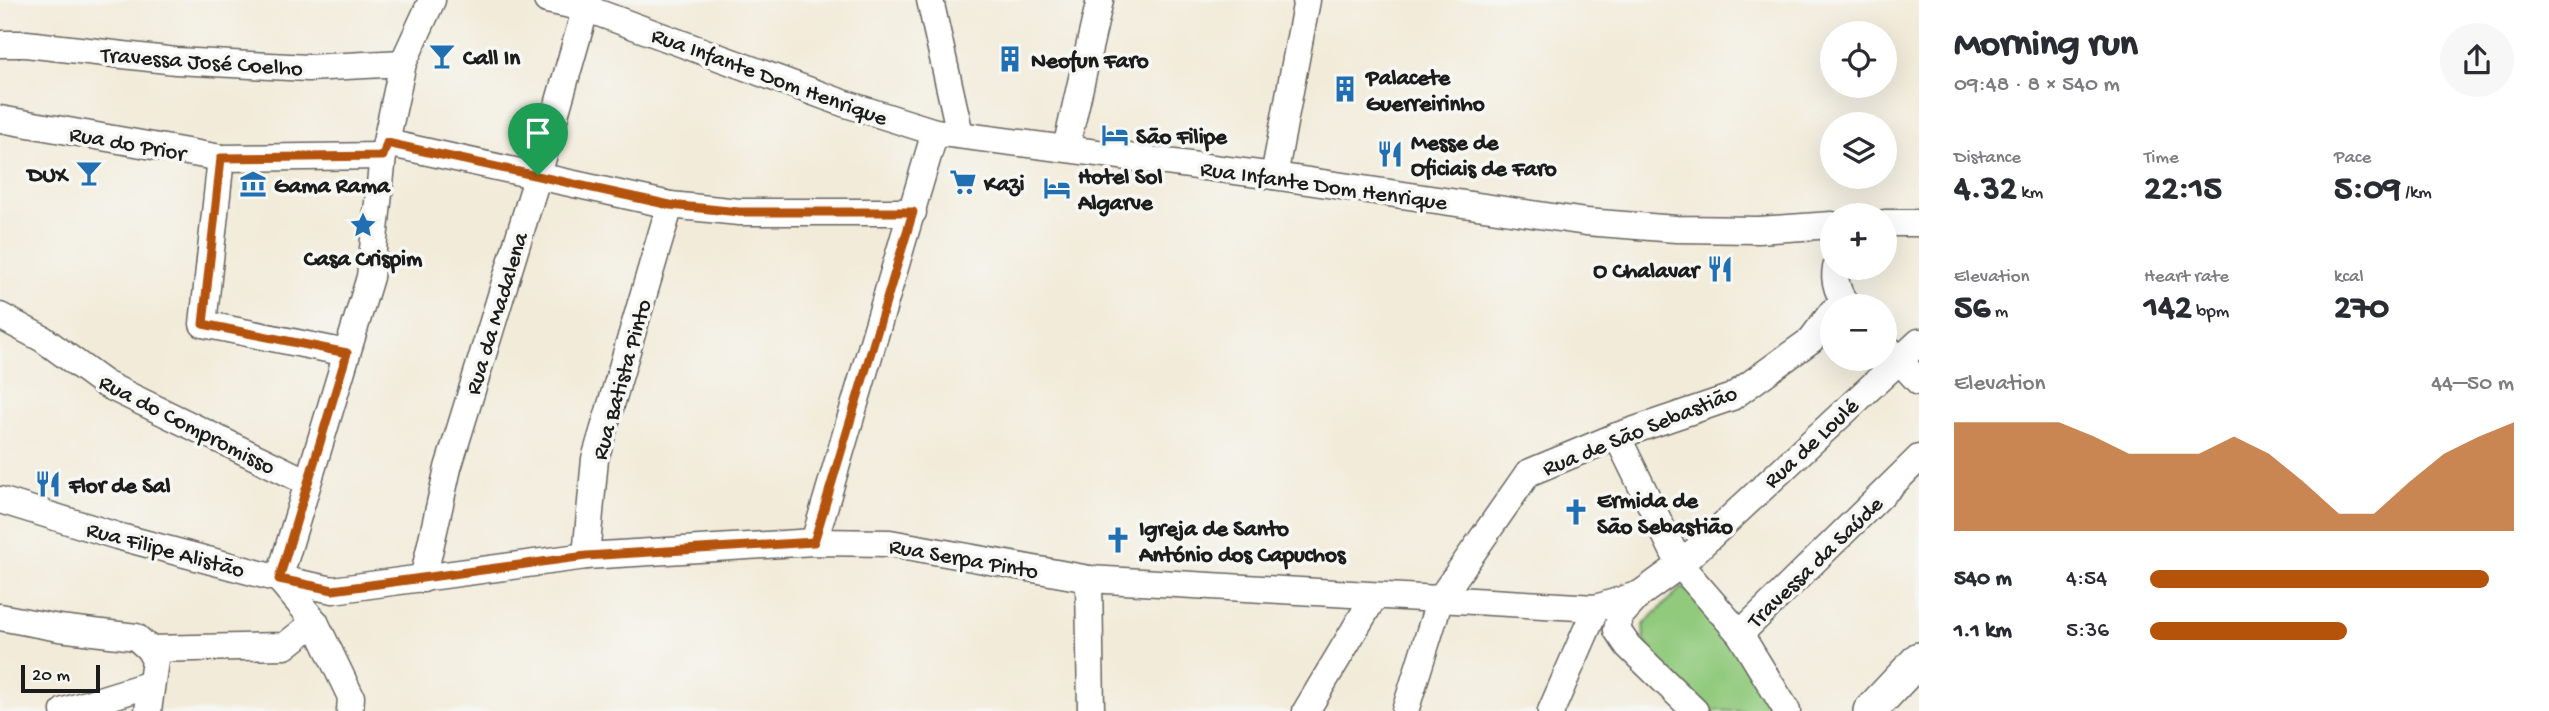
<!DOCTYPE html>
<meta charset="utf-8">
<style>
:root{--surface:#fff;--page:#f7f7f7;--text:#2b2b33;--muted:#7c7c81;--accent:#b45309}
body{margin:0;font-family:"Gochi Hand",sans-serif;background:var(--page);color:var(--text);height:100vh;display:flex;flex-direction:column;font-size:26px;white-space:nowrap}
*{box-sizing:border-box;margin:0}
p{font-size:23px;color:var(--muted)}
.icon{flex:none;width:38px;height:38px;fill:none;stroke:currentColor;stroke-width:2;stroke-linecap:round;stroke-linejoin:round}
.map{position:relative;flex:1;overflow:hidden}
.panel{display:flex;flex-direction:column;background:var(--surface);width:630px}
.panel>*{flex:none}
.buttons{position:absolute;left:1820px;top:21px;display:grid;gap:14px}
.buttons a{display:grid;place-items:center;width:77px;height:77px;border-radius:50%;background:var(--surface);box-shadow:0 7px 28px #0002;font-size:35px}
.scale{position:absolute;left:21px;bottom:18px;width:79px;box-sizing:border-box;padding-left:7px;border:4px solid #1c1c1c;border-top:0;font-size:19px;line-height:24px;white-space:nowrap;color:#1c1c1c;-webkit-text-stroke:5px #f6f6f2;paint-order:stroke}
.pin{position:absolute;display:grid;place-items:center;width:60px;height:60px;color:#fff;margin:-72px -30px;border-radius:50% 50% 50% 0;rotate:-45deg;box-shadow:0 0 7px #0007}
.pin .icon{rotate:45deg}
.round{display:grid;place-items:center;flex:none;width:74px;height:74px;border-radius:37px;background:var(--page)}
.overview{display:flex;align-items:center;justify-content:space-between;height:119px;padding:0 35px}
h1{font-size:38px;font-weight:700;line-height:52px}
.stats{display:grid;grid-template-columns:repeat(3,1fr);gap:10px;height:119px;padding:7px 35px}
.stats div{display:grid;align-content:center}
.stats b{font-size:35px;font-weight:700}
.stats small{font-size:19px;font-weight:400}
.stats p{font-size:19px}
.chart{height:196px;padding:14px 35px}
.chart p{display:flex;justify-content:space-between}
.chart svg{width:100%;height:126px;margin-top:7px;fill:var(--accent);opacity:.7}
ul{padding:0 35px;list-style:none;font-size:23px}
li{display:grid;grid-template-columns:112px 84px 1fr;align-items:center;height:52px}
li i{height:18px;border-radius:9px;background:var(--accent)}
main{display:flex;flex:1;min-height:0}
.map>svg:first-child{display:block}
.garden{fill:#91ca7d;stroke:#56734c;stroke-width:2}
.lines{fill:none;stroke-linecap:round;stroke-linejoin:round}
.minor-casing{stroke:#67645e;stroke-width:29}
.major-casing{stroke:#67645e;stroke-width:36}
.minor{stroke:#fff;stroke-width:26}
.major{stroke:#fff;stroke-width:33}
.route-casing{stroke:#fff;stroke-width:14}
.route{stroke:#b45309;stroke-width:9}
.labels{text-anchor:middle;stroke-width:7;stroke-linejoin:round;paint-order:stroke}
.poi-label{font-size:23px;font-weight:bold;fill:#1c1c1c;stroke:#f6f6f2;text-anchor:start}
.street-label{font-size:23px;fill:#1c1c1c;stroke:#f6f6f2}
</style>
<main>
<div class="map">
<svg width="1919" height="711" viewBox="0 0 1919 711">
<rect width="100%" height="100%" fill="#f6f6f2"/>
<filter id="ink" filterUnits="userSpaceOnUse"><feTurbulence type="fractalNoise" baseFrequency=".0143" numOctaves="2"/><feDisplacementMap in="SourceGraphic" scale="14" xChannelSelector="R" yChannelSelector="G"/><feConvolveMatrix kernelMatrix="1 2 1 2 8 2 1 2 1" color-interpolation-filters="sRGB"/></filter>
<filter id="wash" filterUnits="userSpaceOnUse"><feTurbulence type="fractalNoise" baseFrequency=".00686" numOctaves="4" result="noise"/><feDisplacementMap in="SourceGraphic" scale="28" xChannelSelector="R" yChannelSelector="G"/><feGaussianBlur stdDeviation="1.57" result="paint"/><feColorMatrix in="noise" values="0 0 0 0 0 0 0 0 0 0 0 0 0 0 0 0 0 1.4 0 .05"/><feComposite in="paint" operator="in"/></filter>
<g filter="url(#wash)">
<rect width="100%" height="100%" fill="#f2ebd9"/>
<polygon class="garden" points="1681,588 1695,591 1706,602 1772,711 1710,711 1656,659 1644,640 1643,625"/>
</g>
<g filter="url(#ink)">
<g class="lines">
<g class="minor-casing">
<g id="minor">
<polyline points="547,0 585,8 843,103 935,132 1274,176 1586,222 1676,229 1758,230 1832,225"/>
<polyline points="930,0 960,134"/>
<polyline points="0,44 26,44 176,61 308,68 403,63"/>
<polyline points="0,119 221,158 383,156"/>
<polyline points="387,143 670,205 739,212 913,212"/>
<polyline points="1066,148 1100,0"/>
<polyline points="221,158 203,324 347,353"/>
<polyline points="1274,176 1307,0"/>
<polyline points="1885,223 1919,223"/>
<path d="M1836,268c-3,12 3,29 12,38"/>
<polyline points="0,316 43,339 105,384 307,482"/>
<polyline points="1885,345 1919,382"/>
<polyline points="1617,436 1680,565 1740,634 1787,711"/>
<polyline points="0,500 117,536 279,579 333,590 586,556 814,542 890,543 1089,579 1596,608 1640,594 1680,565 1919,342"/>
<polyline points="814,542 935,132"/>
<polyline points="586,556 595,459 670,205"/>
<polyline points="279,579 370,277 383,156 403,63 432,0"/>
<polyline points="279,579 315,622 351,697 350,711"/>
<polyline points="423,579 448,468 538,175 588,0"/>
<polyline points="1089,579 1091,711"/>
<polyline points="1640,594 1620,616 1617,630 1628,646 1695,711"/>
<polyline points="0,617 59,628 136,637 149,649 155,660 148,711"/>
<polyline points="1740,634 1919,458"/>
<polyline points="149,649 285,646 315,622"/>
<polyline points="64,711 151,684"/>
<polyline points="1306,711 1374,597"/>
<polyline points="1405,711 1440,599 1528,473 1617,436 1732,397 1811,340 1832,312"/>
<polyline points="1551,711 1596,608"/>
</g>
</g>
<g class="major-casing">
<polyline id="major" points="1870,711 1919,659"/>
</g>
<use href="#minor" class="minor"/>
<use href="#major" class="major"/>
</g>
</g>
<g class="lines" filter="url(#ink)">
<g class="route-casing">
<polygon id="route" points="387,143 670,205 739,212 913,212 814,542 586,556 333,590 279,579 347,353 203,324 221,158 383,156"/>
</g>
<use href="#route" class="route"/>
</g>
<defs>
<g id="bar-bare" transform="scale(2.1)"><path d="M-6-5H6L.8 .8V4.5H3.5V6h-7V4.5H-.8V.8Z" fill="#1f6fb2" stroke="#f6f6f2" stroke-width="2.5" paint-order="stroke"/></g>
<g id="building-bare" transform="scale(2.1)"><path d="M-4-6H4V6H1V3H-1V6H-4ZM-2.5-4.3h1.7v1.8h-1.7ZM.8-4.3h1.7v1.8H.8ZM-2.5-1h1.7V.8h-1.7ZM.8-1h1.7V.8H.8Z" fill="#1f6fb2" stroke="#f6f6f2" stroke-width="2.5" paint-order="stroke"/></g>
<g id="hotel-bare" transform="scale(2.1)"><path d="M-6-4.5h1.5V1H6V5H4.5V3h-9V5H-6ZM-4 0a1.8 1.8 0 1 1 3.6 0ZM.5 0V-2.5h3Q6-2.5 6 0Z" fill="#1f6fb2" stroke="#f6f6f2" stroke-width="2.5" paint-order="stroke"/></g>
<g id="restaurant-bare" transform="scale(2.1)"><path d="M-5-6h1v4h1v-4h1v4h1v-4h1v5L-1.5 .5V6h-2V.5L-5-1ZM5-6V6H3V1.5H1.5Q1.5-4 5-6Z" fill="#1f6fb2" stroke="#f6f6f2" stroke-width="2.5" paint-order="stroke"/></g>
<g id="supermarket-bare" transform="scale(2.1)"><path d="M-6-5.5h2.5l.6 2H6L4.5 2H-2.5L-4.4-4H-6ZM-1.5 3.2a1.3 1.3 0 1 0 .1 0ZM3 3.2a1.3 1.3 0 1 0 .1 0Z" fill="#1f6fb2" stroke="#f6f6f2" stroke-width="2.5" paint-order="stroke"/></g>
<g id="museum-bare" transform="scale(2.1)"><path d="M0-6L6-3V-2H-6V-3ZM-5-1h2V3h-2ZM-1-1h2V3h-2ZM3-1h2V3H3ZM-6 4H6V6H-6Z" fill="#1f6fb2" stroke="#f6f6f2" stroke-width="2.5" paint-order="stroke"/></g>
<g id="sight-bare" transform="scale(2.1)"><path d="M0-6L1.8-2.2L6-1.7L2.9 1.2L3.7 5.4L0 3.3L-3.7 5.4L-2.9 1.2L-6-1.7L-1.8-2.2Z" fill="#1f6fb2" stroke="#f6f6f2" stroke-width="2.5" paint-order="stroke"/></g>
<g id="church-bare" transform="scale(2.1)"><path d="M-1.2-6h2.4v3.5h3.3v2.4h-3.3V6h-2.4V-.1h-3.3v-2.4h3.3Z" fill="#1f6fb2" stroke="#f6f6f2" stroke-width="2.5" paint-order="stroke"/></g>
</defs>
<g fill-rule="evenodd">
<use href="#bar-bare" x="442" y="56"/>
<use href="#building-bare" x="1010" y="59"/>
<use href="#building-bare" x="1345" y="89"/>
<use href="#hotel-bare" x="1115" y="135"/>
<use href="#restaurant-bare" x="1390" y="154"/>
<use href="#bar-bare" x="89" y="173"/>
<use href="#supermarket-bare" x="963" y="182"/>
<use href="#museum-bare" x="253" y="184"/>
<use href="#hotel-bare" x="1057" y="188"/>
<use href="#sight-bare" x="363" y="225"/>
<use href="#restaurant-bare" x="1720" y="269"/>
<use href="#restaurant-bare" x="48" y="484"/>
<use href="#church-bare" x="1576" y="512"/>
<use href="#church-bare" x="1118" y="540"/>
</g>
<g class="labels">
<g class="poi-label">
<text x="463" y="64">Call In</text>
<text x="1031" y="67">Neofun Faro</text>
<text x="1366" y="84">Palacete<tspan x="1366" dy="26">Guerreirinho</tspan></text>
<text x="1136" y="143">São Filipe</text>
<text x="1411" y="149">Messe de<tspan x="1411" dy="26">Oficiais de Faro</tspan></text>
<text x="68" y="181" text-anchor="end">DUX</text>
<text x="1078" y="183">Hotel Sol<tspan x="1078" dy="26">Algarve</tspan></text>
<text x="984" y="190">Kazi</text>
<text x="274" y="192">Gama Rama</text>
<text x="363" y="265" text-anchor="middle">Casa Crispim</text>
<text x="1699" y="277" text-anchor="end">O Chalavar</text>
<text x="69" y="492">Flor de Sal</text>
<text x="1597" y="507">Ermida de<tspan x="1597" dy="26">São Sebastião</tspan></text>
<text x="1139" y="535">Igreja de Santo<tspan x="1139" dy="26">António dos Capuchos</tspan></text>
</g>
<g class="street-label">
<text transform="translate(202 60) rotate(4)" y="8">Travessa José Coelho</text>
<text transform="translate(770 75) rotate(20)" y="8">Rua Infante Dom Henrique</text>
<text transform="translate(128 142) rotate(10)" y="8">Rua do Prior</text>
<text transform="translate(1324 184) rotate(8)" y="8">Rua Infante Dom Henrique</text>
<text transform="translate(495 313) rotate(-73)" y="8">Rua da Madalena</text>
<text transform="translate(620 379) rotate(-74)" y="8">Rua Batista Pinto</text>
<text transform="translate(188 423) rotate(27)" y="8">Rua do Compromisso</text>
<text transform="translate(1639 429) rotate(-22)" y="8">Rua de São Sebastião</text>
<text transform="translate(1810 442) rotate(-43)" y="8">Rua de Loulé</text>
<text transform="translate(166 548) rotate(15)" y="8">Rua Filipe Alistão</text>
<text transform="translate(964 557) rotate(10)" y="8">Rua Serpa Pinto</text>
<text transform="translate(1814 561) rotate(-44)" y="8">Travessa da Saúde</text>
</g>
</g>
</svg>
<div class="buttons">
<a><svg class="icon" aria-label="locate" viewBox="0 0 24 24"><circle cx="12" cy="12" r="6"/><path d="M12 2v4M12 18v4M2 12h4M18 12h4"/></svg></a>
<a><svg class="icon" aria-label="layers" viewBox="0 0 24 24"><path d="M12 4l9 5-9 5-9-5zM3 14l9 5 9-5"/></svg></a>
<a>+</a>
<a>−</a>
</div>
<div class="scale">20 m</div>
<div class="pin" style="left:538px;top:175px;background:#1e9e55"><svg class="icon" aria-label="arrive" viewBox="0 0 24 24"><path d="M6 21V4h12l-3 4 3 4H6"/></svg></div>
</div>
<section class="panel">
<div class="overview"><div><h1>Morning run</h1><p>09:48 · 8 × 540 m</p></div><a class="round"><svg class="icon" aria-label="share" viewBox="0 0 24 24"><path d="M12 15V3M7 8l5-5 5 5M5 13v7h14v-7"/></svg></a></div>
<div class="stats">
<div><p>Distance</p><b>4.32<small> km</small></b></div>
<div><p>Time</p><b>22:15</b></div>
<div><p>Pace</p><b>5:09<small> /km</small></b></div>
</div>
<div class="stats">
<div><p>Elevation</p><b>56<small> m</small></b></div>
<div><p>Heart rate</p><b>142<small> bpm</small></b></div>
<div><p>kcal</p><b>270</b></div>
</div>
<div class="chart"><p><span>Elevation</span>44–50 m</p>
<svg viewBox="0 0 160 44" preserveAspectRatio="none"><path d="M0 44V6L10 6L20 6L30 6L40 11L50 17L60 17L70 17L80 11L90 17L100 27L110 38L120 38L130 27L140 17L150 11L160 6V44z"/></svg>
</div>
<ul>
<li><b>540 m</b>4:54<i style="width:93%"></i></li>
<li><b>1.1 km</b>5:36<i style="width:54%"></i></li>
</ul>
</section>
</main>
